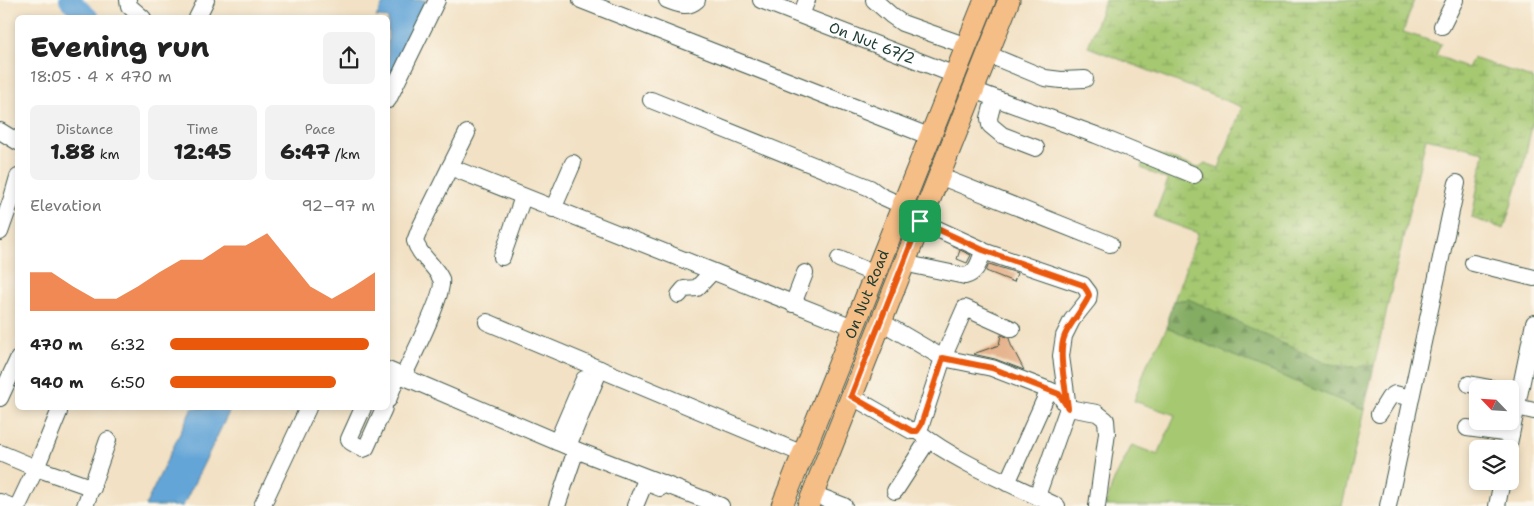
<!DOCTYPE html>
<meta charset="utf-8">
<style>
:root{--surface:#fff;--page:#f2f2f2;--text:#222;--muted:#767676;--accent:#ea580c}
body{margin:0;font-family:"Shantell Sans",sans-serif;background:var(--page);color:var(--text);height:100vh;display:flex;flex-direction:column;font-size:19px;white-space:nowrap}
*{box-sizing:border-box;margin:0}
p{font-size:16px;color:var(--muted)}
.icon{flex:none;width:28px;height:28px;fill:none;stroke:currentColor;stroke-width:2;stroke-linecap:round;stroke-linejoin:round}
.map{position:relative;flex:1;overflow:hidden}
.sheet{position:absolute;left:15px;top:15px;width:375px;height:395px;display:flex;flex-direction:column;background:var(--surface);border-radius:8px;box-shadow:0 2px 8px #0003}
.sheet>*{flex:none}
.needle{width:32px;rotate:295deg}
.buttons{position:absolute;left:1469px;top:380px;display:grid;gap:10px}
.buttons a{display:grid;place-items:center;width:50px;height:50px;border-radius:8px;background:var(--surface);box-shadow:0 2px 8px #0003;font-size:25px}
.pin{position:absolute;display:grid;place-items:center;width:42px;height:42px;color:#fff;margin:-21px;border-radius:10px;box-shadow:0 2px 8px #0006}
.round{display:grid;place-items:center;flex:none;width:52px;height:52px;border-radius:8px;background:var(--page)}
.overview{display:flex;align-items:center;justify-content:space-between;height:85px;padding:0 15px}
h1{font-size:28px;font-weight:800;line-height:38px}
.figures{display:grid;grid-template-columns:repeat(3,1fr);gap:8px;height:85px;padding:5px 15px}
.figures div{display:grid;align-content:center;border-radius:8px;background:var(--page);text-align:center}
.figures b{font-size:21px;font-weight:800}
.figures small{font-size:14px;font-weight:400}
.figures p{font-size:14px}
.chart{height:140px;padding:10px 15px}
.chart p{display:flex;justify-content:space-between}
.chart svg{width:100%;height:90px;margin-top:5px;fill:var(--accent);opacity:.7}
ul{padding:0 15px;list-style:none;font-size:16px}
li{display:grid;grid-template-columns:80px 60px 1fr;align-items:center;height:38px}
li i{height:12px;border-radius:6px;background:var(--accent)}
.map>svg:first-child{display:block}
.grass{fill:#a5c871;stroke:#628252}
.forest{fill:url(#forest-firs);stroke:#52744c}
.wetland{fill:url(#wetland-marsh);stroke:#628252}
.water{fill:#63a5d7;stroke:#417186}
.lines{fill:none;stroke-linecap:round;stroke-linejoin:round}
.river{stroke:#63a5d7;stroke-width:20}
.building{fill:#e5b18a}
.minor-casing{stroke:#3f564a;stroke-width:18}
.major-casing{stroke:#3f564a;stroke-width:23}
.minor{stroke:#fff;stroke-width:16}
.major{stroke:#f6be87;stroke-width:21}
.route-casing{stroke:#fff;stroke-width:10}
.route{stroke:#ea580c;stroke-width:6}
.labels{text-anchor:middle;stroke-width:5;stroke-linejoin:round;paint-order:stroke}
.street-label{font-size:15px;fill:#1f3d34;stroke:#fbf7ec}
</style>
<div class="map">
<svg width="1534" height="506" viewBox="0 0 1534 506">
<defs>
<pattern id="forest-firs" width="22" height="20" patternUnits="userSpaceOnUse" patternTransform="scale(1.25)"><rect width="22" height="20" fill="#84ac63"/><path d="M5 1l3.5 6h-7zM16 11l3.5 6h-7z" fill="#6b8d52"/></pattern>
<pattern id="wetland-marsh" width="20" height="14" patternUnits="userSpaceOnUse" patternTransform="scale(1.25)"><rect width="20" height="14" fill="#a5c871"/><path d="M1 5h8M5 5V1M11 12h8M15 12V8" fill="none" stroke="#86a45e"/></pattern>
</defs>
<rect width="100%" height="100%" fill="#fbf7ec"/>
<filter id="ink" filterUnits="userSpaceOnUse"><feTurbulence type="fractalNoise" baseFrequency=".02" numOctaves="2"/><feDisplacementMap in="SourceGraphic" scale="10" xChannelSelector="R" yChannelSelector="G"/><feConvolveMatrix kernelMatrix="1 2 1 2 8 2 1 2 1" color-interpolation-filters="sRGB"/></filter>
<filter id="wash" filterUnits="userSpaceOnUse"><feTurbulence type="fractalNoise" baseFrequency=".0096" numOctaves="4" result="noise"/><feDisplacementMap in="SourceGraphic" scale="20" xChannelSelector="R" yChannelSelector="G"/><feGaussianBlur stdDeviation="1.12" result="paint"/><feColorMatrix in="noise" values="0 0 0 0 0 0 0 0 0 0 0 0 0 0 0 0 0 1.4 0 .05"/><feComposite in="paint" operator="in"/></filter>
<g filter="url(#wash)">
<rect width="100%" height="100%" fill="#f2e1c4"/>
<polygon class="grass" points="1167,328 1364,410 1342,506 1105,506 1114,480 1132,445 1158,455 1175,415 1134,401 1147,364"/>
<polygon class="forest" points="1189,299 1325,363 1346,367 1374,366 1364,410 1167,328 1168,317 1174,301"/>
<polygon class="wetland" points="1105,0 1414,0 1403,32 1441,44 1436,55 1468,68 1473,58 1534,79 1534,116 1524,163 1504,229 1472,218 1484,152 1426,138 1374,366 1346,367 1325,363 1189,299 1174,301 1198,233 1154,217 1168,180 1141,168 1147,150 1198,168 1205,163 1219,168 1242,107 1088,47"/>
<g class="water">
<polygon points="385,0 426,0 388,82 388,18 376,17"/>
<polygon points="192,408 231,408 183,506 145,506"/>
</g>
<g class="lines">
<polyline class="river" points="69,0 89,18"/>
</g>
<g id="blocks">
<g class="building">
<polygon points="960,250 971,255 967,263 957,259"/>
<polygon points="989,264 1017,273 1014,282 986,271"/>
<polygon points="1001,335 1009,338 1011,345 1024,370 995,359 973,354 999,345"/>
</g>
</g>
</g>
<g filter="url(#ink)">
<use href="#blocks" fill-opacity="0" stroke="#3f564a" stroke-width="1"/>
<g class="lines">
<g class="minor-casing">
<g id="minor">
<polyline points="128,0 129,6 143,18"/>
<polyline points="581,0 931,137"/>
<path d="M667,0c11,4 20,9 30,0"/>
<path id="s1" d="M761,0l194,75"/>
<polyline points="874,0 892,16 902,23 967,46"/>
<polyline points="801,15 807,0"/>
<polyline points="197,18 206,0"/>
<polyline points="1442,26 1455,0"/>
<polyline points="987,54 1045,78 1061,80 1085,79"/>
<polyline points="973,90 1096,135 1194,175"/>
<polyline points="994,99 989,118 990,125 1002,135 1036,148"/>
<polyline points="388,100 437,0"/>
<polyline points="651,100 870,188 881,196 903,206"/>
<polyline points="0,131 18,142"/>
<polyline points="450,167 467,133"/>
<polyline points="939,176 1110,244"/>
<polyline points="553,209 573,163"/>
<polyline points="0,232 12,198 18,177"/>
<polyline points="983,251 1083,285 1089,293 1088,300 1072,320 1064,336 1061,356 1068,408 1037,496"/>
<polyline points="502,257 523,197"/>
<polyline points="839,259 875,274"/>
<path d="M903,263l62,13c12,-3 14,-14 18,-24l-2,-3 -61,-28"/>
<polyline points="1473,263 1534,278"/>
<polyline points="679,295 684,289 697,288 712,272"/>
<polyline points="793,304 805,273"/>
<polyline points="487,322 803,454"/>
<polyline points="1012,329 965,308 943,358 992,368 1059,394 1068,408 1097,413 1106,420 1107,433 1097,506"/>
<polyline points="388,370 576,450 721,506"/>
<path d="M403,377c7,-15 43,-86 38,-98 -6,-14 -22,-23 -26,-38l5,-13 30,-61 403,160"/>
<polyline points="1469,384 1495,389"/>
<polyline points="851,396 912,431 917,431 921,425 943,358 880,321"/>
<polyline points="0,398 18,359"/>
<polyline points="388,400 398,374"/>
<polyline points="1517,407 1534,411"/>
<polyline points="363,408 349,439 351,442 363,449 366,448 384,408"/>
<polyline points="1379,414 1389,398 1395,394 1411,398"/>
<polyline points="1467,428 1511,434"/>
<path d="M917,431c42,33 93,52 140,75"/>
<polyline points="557,442 584,379"/>
<polyline points="568,446 600,369"/>
<polyline points="1508,449 1534,323"/>
<polyline points="0,453 36,468 93,488"/>
<polyline points="1007,483 1049,390"/>
<polyline points="895,491 928,440"/>
<polyline points="813,494 844,506"/>
<polyline points="0,502 10,506"/>
<polyline points="18,506 36,468 59,412"/>
<polyline points="85,506 108,440"/>
<polyline points="262,506 308,408"/>
<polyline points="557,506 576,450"/>
<polyline points="635,506 645,482 660,488"/>
<polyline points="1388,506 1457,183"/>
<polyline points="1497,506 1502,481"/>
</g>
</g>
<g class="major-casing">
<g id="major">
<path id="s2" d="M782,506l203,-506"/>
<polyline points="808,506 1009,0"/>
</g>
</g>
<use href="#minor" class="minor"/>
<use href="#major" class="major"/>
</g>
</g>
<g class="lines" filter="url(#ink)">
<g class="route-casing">
<path id="route" d="M920,221l63,29 100,35c2,3 5,6 6,10 0,6 -20,30 -24,40 -8,17 1,54 3,73l-9,-14 -67,-26 -49,-10 -22,67 -4,6h-5l-61,-35z"/>
</g>
<use href="#route" class="route"/>
</g>
<g class="labels">
<g class="street-label">
<text dy="5" stroke="none"><textPath href="#s1" startOffset="119">On Nut 67/2</textPath></text>
<text dy="5" stroke="none"><textPath href="#s2" startOffset="228">On Nut Road</textPath></text>
</g>
</g>
</svg>
<div class="buttons">
<a><svg class="needle" viewBox="-14 -14 28 28"><path d="M0-13l5 13h-10z" fill="#e53935"/><path d="M0 13l5-13h-10z" fill="#767676"/></svg></a>
<a><svg class="icon" aria-label="layers" viewBox="0 0 24 24"><path d="M12 4l9 5-9 5-9-5zM3 14l9 5 9-5"/></svg></a>
</div>
<div class="pin" style="left:920px;top:221px;background:#1e9e55"><svg class="icon" aria-label="arrive" viewBox="0 0 24 24"><path d="M6 21V4h12l-3 4 3 4H6"/></svg></div>
<section class="sheet">
<div class="overview"><div><h1>Evening run</h1><p>18:05 · 4 × 470 m</p></div><a class="round"><svg class="icon" aria-label="share" viewBox="0 0 24 24"><path d="M12 15V3M7 8l5-5 5 5M5 13v7h14v-7"/></svg></a></div>
<div class="figures">
<div><p>Distance</p><b>1.88<small> km</small></b></div>
<div><p>Time</p><b>12:45</b></div>
<div><p>Pace</p><b>6:47<small> /km</small></b></div>
</div>
<div class="chart"><p><span>Elevation</span>92–97 m</p>
<svg viewBox="0 0 160 44" preserveAspectRatio="none"><path d="M0 44V25L10 25L20 32L30 38L40 38L50 32L60 25L70 19L80 19L90 12L100 12L110 6L120 19L130 32L140 38L150 32L160 25V44z"/></svg>
</div>
<ul>
<li><b>470 m</b>6:32<i style="width:97%"></i></li>
<li><b>940 m</b>6:50<i style="width:81%"></i></li>
</ul>
</section>
</div>
